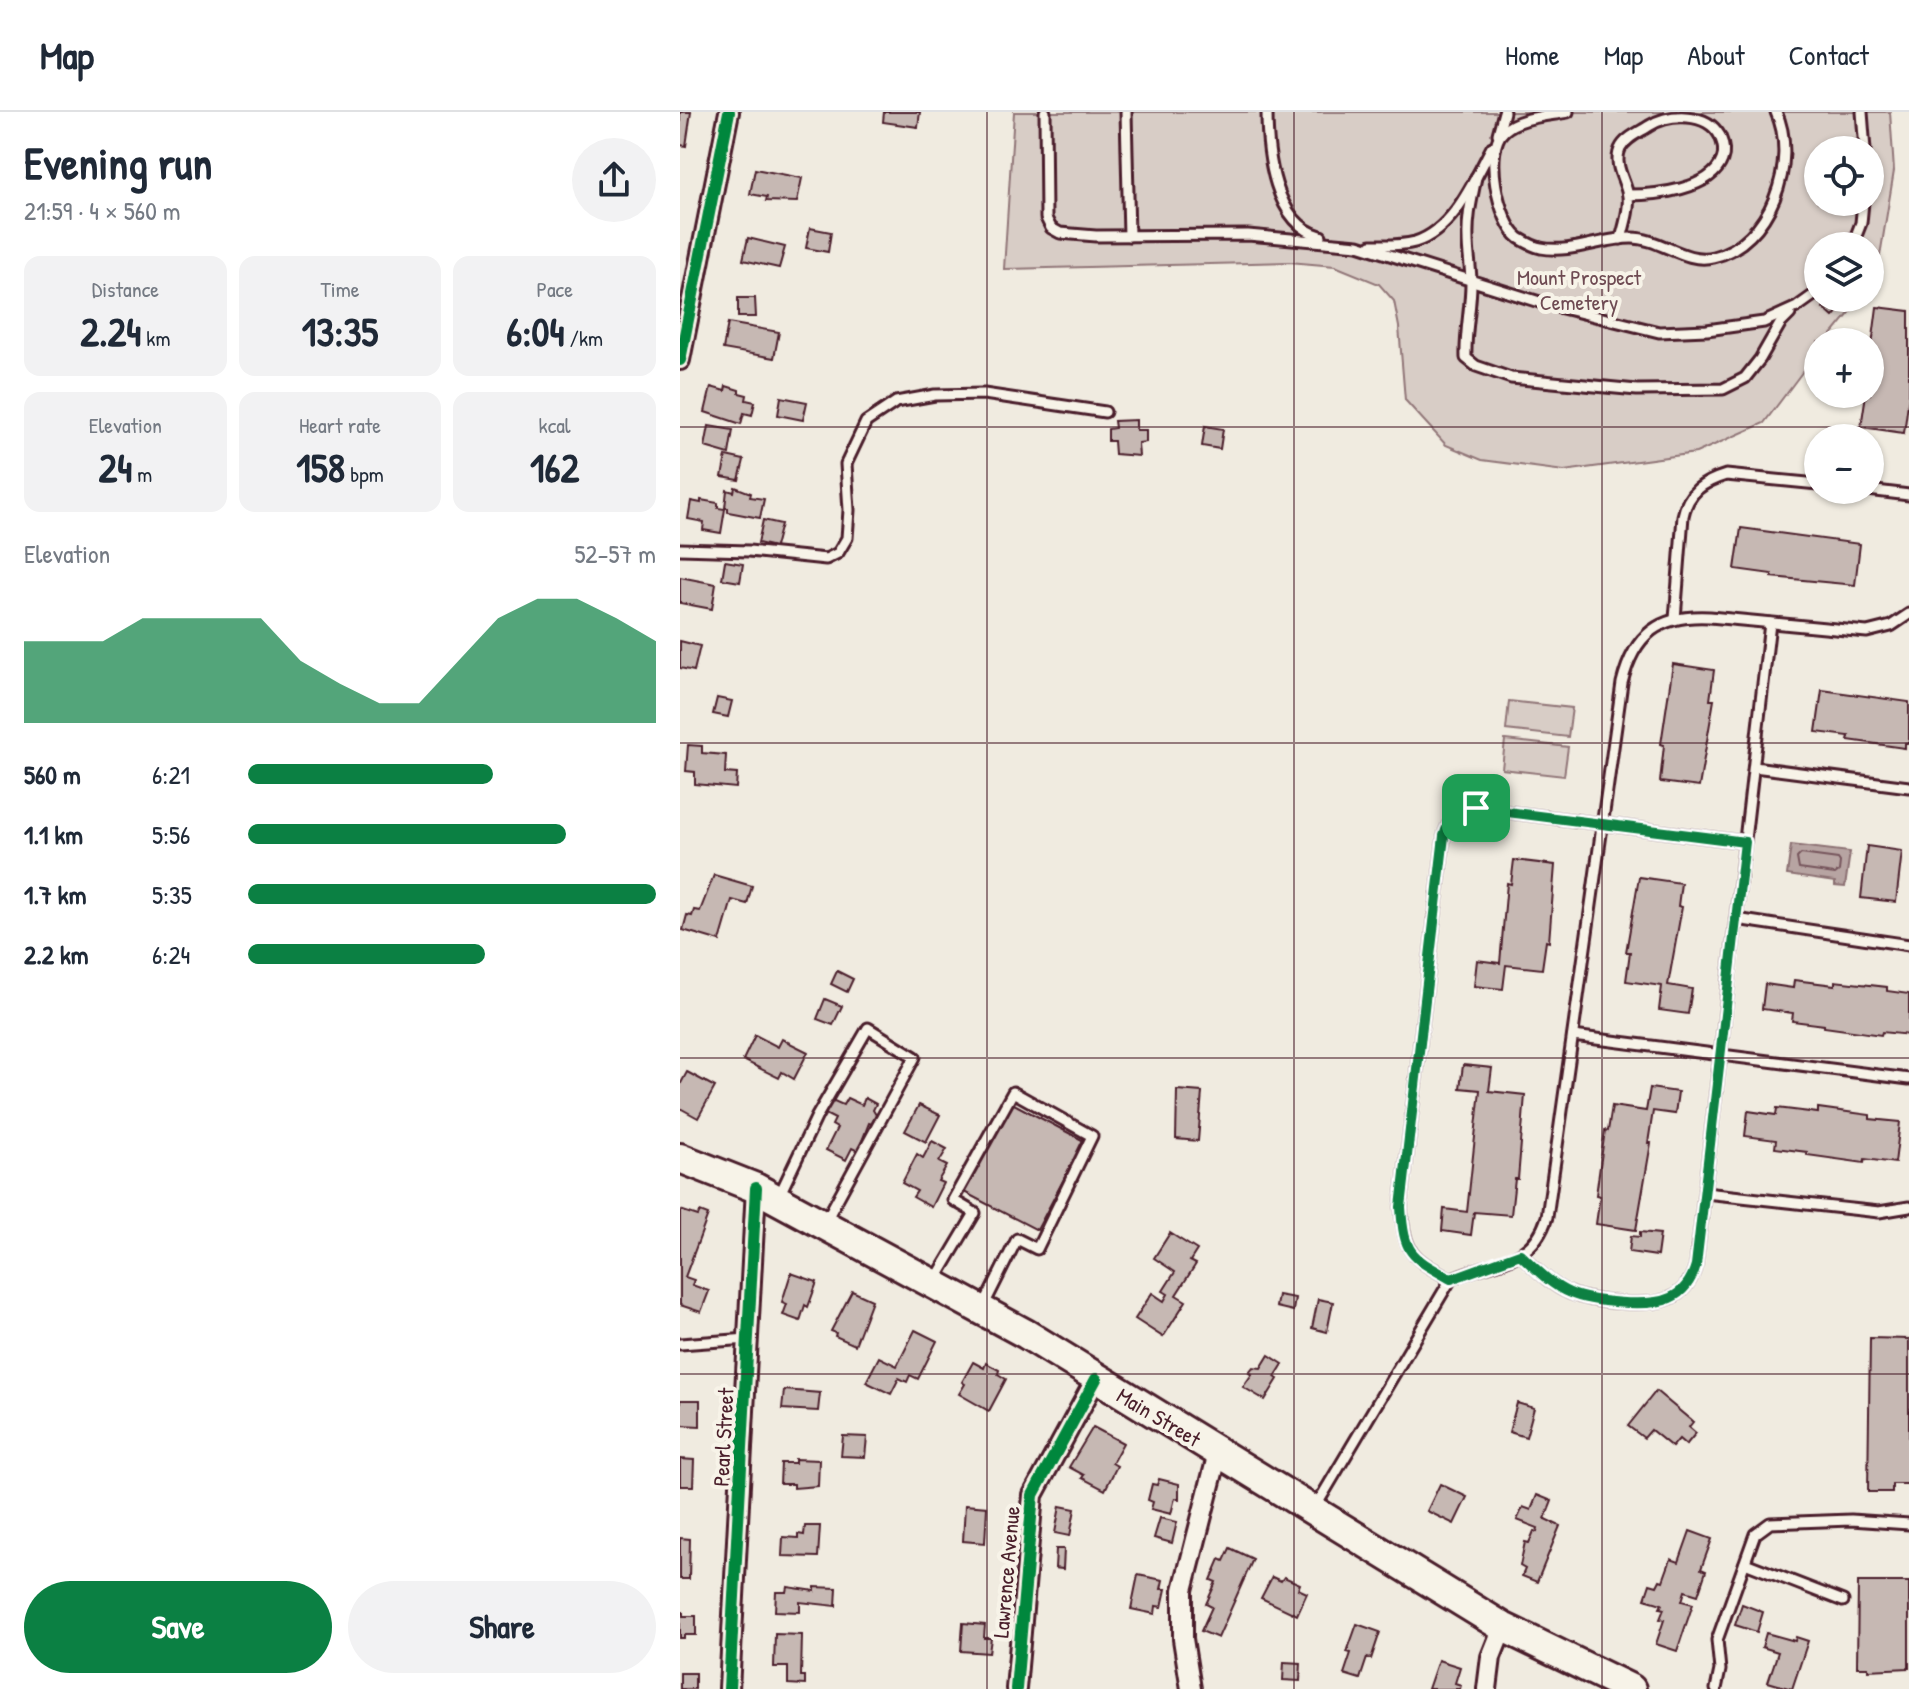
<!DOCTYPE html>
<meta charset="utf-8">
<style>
:root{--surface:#fff;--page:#f2f2f3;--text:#1f2937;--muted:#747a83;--line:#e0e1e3;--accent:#0b8043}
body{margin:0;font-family:"Patrick Hand",sans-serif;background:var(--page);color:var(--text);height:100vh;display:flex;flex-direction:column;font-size:30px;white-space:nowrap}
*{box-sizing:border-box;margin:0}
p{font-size:26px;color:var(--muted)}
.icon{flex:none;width:44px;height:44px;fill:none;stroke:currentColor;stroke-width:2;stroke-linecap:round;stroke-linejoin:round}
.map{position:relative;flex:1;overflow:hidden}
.side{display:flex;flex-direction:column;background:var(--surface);width:680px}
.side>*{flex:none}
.controls{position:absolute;left:1124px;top:24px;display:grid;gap:16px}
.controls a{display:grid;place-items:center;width:80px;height:80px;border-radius:50%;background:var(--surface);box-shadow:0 2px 6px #0004;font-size:40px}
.pin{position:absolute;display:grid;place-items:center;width:68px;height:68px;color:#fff;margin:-34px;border-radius:16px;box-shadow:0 4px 12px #0006}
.round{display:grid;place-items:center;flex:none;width:84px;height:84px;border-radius:42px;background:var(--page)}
.head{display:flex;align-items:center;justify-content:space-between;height:136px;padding:0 24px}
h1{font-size:44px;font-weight:700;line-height:60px}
.stats{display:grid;grid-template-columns:repeat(3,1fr);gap:12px;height:136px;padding:8px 24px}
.stats div{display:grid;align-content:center;border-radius:16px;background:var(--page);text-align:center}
.stats b{font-size:40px;font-weight:700}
.stats small{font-size:22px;font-weight:400}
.stats p{font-size:22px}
.chart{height:224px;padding:16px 24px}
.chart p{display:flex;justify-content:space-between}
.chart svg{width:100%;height:144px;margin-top:8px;fill:var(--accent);opacity:.7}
.action{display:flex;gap:16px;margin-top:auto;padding:16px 24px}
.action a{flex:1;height:92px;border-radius:48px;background:var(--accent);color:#fff;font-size:32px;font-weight:700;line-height:92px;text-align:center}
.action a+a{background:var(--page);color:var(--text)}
ul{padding:0 24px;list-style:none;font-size:26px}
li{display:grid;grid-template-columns:128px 96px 1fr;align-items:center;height:60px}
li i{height:20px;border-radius:10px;background:var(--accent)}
header{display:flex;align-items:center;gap:48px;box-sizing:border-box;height:112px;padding:0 40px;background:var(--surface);border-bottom:2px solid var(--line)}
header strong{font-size:38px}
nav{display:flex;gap:44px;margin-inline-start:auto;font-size:28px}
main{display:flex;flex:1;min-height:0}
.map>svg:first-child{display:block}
.green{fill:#d8cdc6;stroke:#917678;stroke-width:2;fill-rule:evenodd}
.water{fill:#b7a4a2;stroke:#8b6f72;stroke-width:2}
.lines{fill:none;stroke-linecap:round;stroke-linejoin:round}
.shore{stroke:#76545b;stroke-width:2}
.building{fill:#c6b8b3;stroke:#4a1f2b;stroke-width:2}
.service-casing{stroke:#4a1f2b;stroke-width:15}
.minor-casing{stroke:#4a1f2b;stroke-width:24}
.primary-casing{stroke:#4a1f2b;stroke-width:34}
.service{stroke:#f7f3e8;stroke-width:9}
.minor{stroke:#f7f3e8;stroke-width:18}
.primary{stroke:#f7f3e8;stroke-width:28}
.cycleway-casing{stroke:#f7f3e8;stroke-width:17}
.cycleway{stroke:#00873e;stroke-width:12}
.route-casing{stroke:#fff;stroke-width:16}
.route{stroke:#0b8043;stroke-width:10}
.grid{fill:none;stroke:#4a1f2b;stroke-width:2;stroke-opacity:0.55}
.labels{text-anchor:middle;stroke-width:8;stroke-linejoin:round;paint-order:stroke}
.park-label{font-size:22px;fill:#6e4a52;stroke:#f7f3e8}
.street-label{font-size:22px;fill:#4a1f2b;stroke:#f7f3e8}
</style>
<header>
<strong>Map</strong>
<nav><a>Home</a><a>Map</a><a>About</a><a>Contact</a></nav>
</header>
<main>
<section class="side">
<div class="head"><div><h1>Evening run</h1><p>21:59 · 4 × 560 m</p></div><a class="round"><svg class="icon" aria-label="share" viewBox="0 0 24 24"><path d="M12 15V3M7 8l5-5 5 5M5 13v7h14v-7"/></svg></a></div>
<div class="stats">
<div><p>Distance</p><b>2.24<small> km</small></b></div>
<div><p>Time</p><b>13:35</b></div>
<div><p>Pace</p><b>6:04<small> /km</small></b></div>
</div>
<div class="stats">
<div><p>Elevation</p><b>24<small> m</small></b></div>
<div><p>Heart rate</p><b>158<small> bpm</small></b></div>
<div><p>kcal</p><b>162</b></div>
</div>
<div class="chart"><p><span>Elevation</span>52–57 m</p>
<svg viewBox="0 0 160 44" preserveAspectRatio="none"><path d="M0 44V19L10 19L20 19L30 12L40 12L50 12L60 12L70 25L80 32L90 38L100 38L110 25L120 12L130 6L140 6L150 12L160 19V44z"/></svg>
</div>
<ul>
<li><b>560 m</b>6:21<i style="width:60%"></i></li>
<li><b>1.1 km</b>5:56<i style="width:78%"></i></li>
<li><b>1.7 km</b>5:35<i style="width:100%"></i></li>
<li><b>2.2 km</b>6:24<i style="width:58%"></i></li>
</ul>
<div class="action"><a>Save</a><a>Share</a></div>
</section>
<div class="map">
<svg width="1229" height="1577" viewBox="0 0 1229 1577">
<rect width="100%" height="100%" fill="#f0ebe0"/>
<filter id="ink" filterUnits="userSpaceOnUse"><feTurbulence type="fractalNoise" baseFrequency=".0125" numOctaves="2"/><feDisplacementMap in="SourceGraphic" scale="16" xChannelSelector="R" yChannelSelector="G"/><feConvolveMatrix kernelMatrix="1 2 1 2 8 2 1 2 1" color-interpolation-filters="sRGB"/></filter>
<g filter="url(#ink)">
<g class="green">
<path d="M334,0h876l4,59 -18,109 -6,8v-42h-52v52h44l-36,44h-8v9l-54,72 -68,30 -132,18 -82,-11 -36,-15 -41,-45 -6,-73 -5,-26 -15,-17 -44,-18 -46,-4 -285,7zM1138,38h52v52h-52z"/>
<polygon points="829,589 892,596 888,625 826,618"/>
<polygon points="825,628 888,635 884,664 822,657"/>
</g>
<polygon class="water" points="1111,733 1170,740 1165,775 1155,774 1155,770 1107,763"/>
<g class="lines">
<polygon class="shore" points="1121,742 1158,747 1160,750 1159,759 1155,762 1119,757 1117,746"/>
</g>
<g class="building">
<polygon points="0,0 11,0 6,34 0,33"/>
<polygon points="204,0 240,0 238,15 203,10"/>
<polygon points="75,57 122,66 117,90 86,89 87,85 70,82"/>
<polygon points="130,116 151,120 148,140 126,136"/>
<polygon points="68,126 105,135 99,156 63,148"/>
<polygon points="58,186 75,186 76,205 58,205"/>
<polygon points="1151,186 1158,186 1164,192 1153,205 1143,196"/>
<polygon points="1197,195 1229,199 1229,284 1224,321 1181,315 1186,282 1190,282 1190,249"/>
<polygon points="48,211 99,220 94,246 43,237"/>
<polygon points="46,274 59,278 59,281 67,283 66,288 75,290 72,303 64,301 61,312 25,300 31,275 45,279"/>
<polygon points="101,285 127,290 123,308 98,303"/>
<polygon points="456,308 456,318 466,318 466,330 458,331 459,344 435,342 434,329 428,329 428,317 435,316 434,309"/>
<polygon points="29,314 53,318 49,342 25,335"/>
<polygon points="525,314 543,317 540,337 522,334"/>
<polygon points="46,344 64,348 59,368 42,365"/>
<polygon points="55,375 71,381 70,385 84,387 80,406 48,400 48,396 45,396 47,378 54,380"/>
<polygon points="21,388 38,391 38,396 45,397 41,421 23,418 24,410 8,407 11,389 21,391"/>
<polygon points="83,408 101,412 95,435 78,431"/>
<polygon points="1061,416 1180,432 1175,473 1092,465 1092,462 1055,457"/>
<polygon points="45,449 63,452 60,470 42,467"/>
<polygon points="0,465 36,472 32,497 0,491"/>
<polygon points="0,529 20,534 14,559 0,556"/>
<polygon points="993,552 1034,558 1030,588 1034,588 1019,675 980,670 984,633 981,632"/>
<polygon points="1142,578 1229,590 1229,631 1225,631 1225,636 1168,628 1169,624 1136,620"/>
<polygon points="37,586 52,589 48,605 33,602"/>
<polygon points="8,633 22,634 22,641 46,643 45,661 57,662 56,676 15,672 15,660 6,659"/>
<polygon points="1187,734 1222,739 1216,790 1181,786"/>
<polygon points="834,748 875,753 869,830 866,829 862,857 826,853 823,877 794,874 797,848 820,851 827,771 831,772"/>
<polygon points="34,763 72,774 67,792 52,788 40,829 3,818 7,803 12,804 14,798 20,799"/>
<polygon points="959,765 1001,771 998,794 1002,795 988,873 1012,877 1008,902 979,898 982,874 946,869 950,840 946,840"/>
<polygon points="157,859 173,867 167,880 151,872"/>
<polygon points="1114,868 1155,873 1155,869 1207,875 1207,879 1229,882 1229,923 1202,920 1201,923 1144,915 1144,913 1112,909 1113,901 1082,897 1085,872 1113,876"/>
<polygon points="145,887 162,894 153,913 137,907"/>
<polygon points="75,923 98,935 102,927 128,940 114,967 102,960 99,966 63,948"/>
<polygon points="783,953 812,956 809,979 845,983 838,1067 835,1067 831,1103 794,1100 791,1123 762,1119 764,1097 787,1100 800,978 780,976"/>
<polygon points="7,960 35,975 18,1006 0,996 0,973"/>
<polygon points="970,976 998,980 995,1002 973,999 968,1031 971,1031 956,1118 916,1112 920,1084 916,1083 925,1018 928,1019 932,994 966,999"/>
<polygon points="497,978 522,980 518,1029 496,1027"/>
<polygon points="167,986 182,993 185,986 196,992 193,998 196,1003 192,1012 189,1011 178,1039 172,1036 166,1048 146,1038 157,1016 152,1013 155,1007 145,1002 152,988 163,993"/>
<polygon points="332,991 404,1029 357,1118 284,1080"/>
<polygon points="239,993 260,1003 246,1030 225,1019"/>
<polygon points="1097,996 1138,1001 1138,996 1190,1003 1190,1007 1220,1010 1215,1051 1185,1047 1184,1051 1127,1043 1127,1040 1095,1036 1096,1028 1065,1024 1068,999 1096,1003"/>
<polygon points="252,1029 267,1037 259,1050 267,1054 258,1069 263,1071 251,1095 233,1085 237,1079 222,1071 237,1042 243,1046"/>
<polygon points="0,1098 18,1104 20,1100 28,1103 5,1165 14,1168 12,1173 29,1179 21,1200 0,1193"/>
<polygon points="960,1120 980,1122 977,1144 949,1140 951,1124 960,1125"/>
<polygon points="490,1121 517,1138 510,1149 516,1152 496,1183 506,1189 483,1225 455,1207 472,1181 484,1189 488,1182 483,1179 495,1160 474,1146"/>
<polygon points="111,1161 137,1170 128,1195 125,1193 120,1209 103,1203 107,1192 102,1190"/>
<polygon points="172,1179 192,1188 175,1233 155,1224 156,1221 151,1219"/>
<polygon points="598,1183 615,1186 613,1199 596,1195"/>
<polygon points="638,1187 653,1190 647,1220 632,1216"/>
<polygon points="235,1218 257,1229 238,1267 230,1263 227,1270 219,1266 211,1282 186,1270 199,1245 217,1254"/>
<polygon points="1190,1226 1229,1227 1229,1372 1212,1372 1212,1380 1188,1380"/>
<polygon points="589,1243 603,1252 595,1265 598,1267 585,1288 563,1275 572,1262 569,1260 573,1255 581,1256"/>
<polygon points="293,1250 304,1256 306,1251 319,1258 318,1262 326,1267 309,1299 279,1282 285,1272 282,1270"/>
<polygon points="104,1278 140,1281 138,1299 102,1297"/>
<polygon points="976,1279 1013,1310 1009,1315 1016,1321 1006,1333 999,1327 992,1335 971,1318 964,1326 948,1314"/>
<polygon points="0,1288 20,1288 20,1314 0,1313"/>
<polygon points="837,1291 854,1296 846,1325 829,1320"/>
<polygon points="413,1315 443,1331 432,1351 437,1354 425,1378 402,1366 404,1363 389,1355"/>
<polygon points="163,1324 187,1325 185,1345 161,1344"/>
<polygon points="0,1347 14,1348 13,1374 0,1374"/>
<polygon points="115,1347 139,1348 138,1374 114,1376 114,1372 100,1372 101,1351 115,1351"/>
<polygon points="479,1367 499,1372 499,1387 495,1386 491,1402 471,1397 473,1390 468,1388 472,1372 477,1373"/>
<polygon points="760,1372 787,1385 774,1412 747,1399"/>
<polygon points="857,1383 872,1389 865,1407 880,1414 857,1470 842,1464 845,1457 840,1454 845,1430 849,1431 854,1419 857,1420 858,1416 837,1408 843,1395 851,1398"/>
<polygon points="285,1393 307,1395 305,1431 283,1429"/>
<polygon points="380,1394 395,1397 390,1424 375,1421"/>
<polygon points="480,1406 497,1410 492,1431 474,1426"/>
<polygon points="125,1414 140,1414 138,1445 102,1444 103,1425 118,1426 118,1422 124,1423"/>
<polygon points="1010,1419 1032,1427 1021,1457 1026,1459 1018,1483 1005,1479 1002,1489 1013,1492 997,1539 976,1532 984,1508 980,1507 984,1497 980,1496 982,1492 965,1487 970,1472 977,1474 980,1468 983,1469 991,1447 999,1450"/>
<polygon points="0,1426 10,1427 9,1467 0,1467"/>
<polygon points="550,1436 573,1447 538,1526 521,1519 532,1495 526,1492 536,1470 531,1468 540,1447 544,1449"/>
<polygon points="376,1437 384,1437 383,1457 375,1456"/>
<polygon points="458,1463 483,1468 481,1477 486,1477 482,1495 476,1494 475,1502 451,1497"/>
<polygon points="592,1465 601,1469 604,1465 620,1472 618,1477 627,1481 617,1503 581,1486"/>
<polygon points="1178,1470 1229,1470 1229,1556 1188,1558 1188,1555 1177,1555"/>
<polygon points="108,1475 135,1479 135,1475 157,1476 156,1494 120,1490 120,1500 95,1499 96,1480 107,1480"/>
<polygon points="1062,1492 1083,1500 1077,1520 1055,1513"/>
<polygon points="0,1500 3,1500 3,1504 16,1504 16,1523 4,1523 4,1526 0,1526"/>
<polygon points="283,1511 305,1513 304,1526 311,1526 309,1541 281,1539"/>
<polygon points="677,1512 700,1520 691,1547 687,1546 680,1567 664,1562 671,1541 667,1540"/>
<polygon points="1086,1521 1115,1529 1116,1525 1128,1529 1112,1577 1088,1570 1098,1540 1082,1535"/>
<polygon points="95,1522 122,1523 121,1564 125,1564 125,1573 108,1572 108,1555 94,1555"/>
<polygon points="758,1548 780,1555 775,1571 781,1573 780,1577 748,1577"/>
<polygon points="604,1550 621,1551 620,1569 603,1568"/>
<rect x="0" y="1561" width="15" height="16"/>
</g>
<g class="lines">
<g class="service-casing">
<g id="service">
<polyline points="365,0 366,106 371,116 380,121 416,124 568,123 678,133 866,192 979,220 1027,218 1084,210 1117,195 1138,180"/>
<polyline points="446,0 449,124"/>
<path d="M587,0c0,40 7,112 54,124"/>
<path d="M888,0c-20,4 -49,5 -64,19 -21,18 -6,91 15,107 5,3 16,9 22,10 30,6 61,-10 91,-10 28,0 53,26 81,19 57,-13 86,-95 63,-145"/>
<polyline points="1182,0 1185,38"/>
<polyline points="818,22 824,0"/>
<path d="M796,65c-4,21 -9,40 -8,62 0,15 3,29 3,44 0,25 -6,49 -5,75l10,8 35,12 126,12 86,-1 22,-11 15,-19 20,-35 10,-10"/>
<path d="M941,127c3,-13 9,-29 7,-43 -2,-15 -15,-30 -8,-47 5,-11 20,-17 29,-23 21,-13 58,-14 71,10 3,7 5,17 2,24 -11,30 -67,35 -94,35"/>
<path d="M691,133c15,0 29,1 44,-3 39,-12 59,-62 77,-95"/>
<polyline points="1172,134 1181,111 1183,90"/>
<polyline points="1188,378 1229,383"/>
<polyline points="0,437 69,439 146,447 158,441 167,426 169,398 166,352 186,310 216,290 255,283 304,282 425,300"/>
<path d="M995,507l8,-103c5,-24 20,-34 43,-41l92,9"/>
<polyline points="1074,655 1229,675"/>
<path d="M1065,730l-269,-34c-17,2 -28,12 -32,28l-43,371c4,48 10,50 50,72 41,-19 81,-13 96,-62 26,-178 50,-356 75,-534 12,-49 38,-69 88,-66l157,15 24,-6 18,-12"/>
<polyline points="1056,807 1229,833"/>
<polyline points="893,924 1229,967"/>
<polyline points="1025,1081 1199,1100 1229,1095"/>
<polyline points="99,1084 137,1004 188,916 235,945 145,1110"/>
<path d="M840,1142c15,14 31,31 50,39 21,9 79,15 100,5 14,-6 22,-19 26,-33l74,-642"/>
<polyline points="254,1170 295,1101 273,1088 333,980 412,1024 357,1137 337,1127 303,1195"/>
<polyline points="0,1232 68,1227"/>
<polyline points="636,1394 771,1167"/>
<polyline points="1065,1451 1163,1489"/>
<polyline points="1036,1577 1040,1558 1037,1528 1075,1422 1090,1411 1171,1408 1229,1412"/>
</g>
</g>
<g class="minor-casing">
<g id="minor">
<polyline points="0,248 49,0"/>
<polyline points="49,1577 76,1076"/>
<polyline points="336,1577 353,1383 416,1267"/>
<polyline points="511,1577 503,1527 503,1478 538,1341"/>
<polyline points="807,1577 811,1545 823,1515"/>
</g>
</g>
<g class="primary-casing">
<polyline id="primary" points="0,1046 76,1076 346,1222 823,1515 951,1577"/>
</g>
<use href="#service" class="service"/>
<use href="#minor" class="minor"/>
<use href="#primary" class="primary"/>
<g class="cycleway-casing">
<g id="cycleway">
<polyline points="0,248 49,0"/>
<polyline points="49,1577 76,1076"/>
<polyline points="336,1577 353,1383 416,1267"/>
</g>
</g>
<use href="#cycleway" class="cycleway"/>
</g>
</g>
<g class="lines" filter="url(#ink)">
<g class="route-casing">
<path id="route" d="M796,696l269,34 -49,423c-4,14 -12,27 -26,33 -21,10 -79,4 -100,-5 -19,-8 -35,-25 -50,-39l-69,25c-40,-22 -47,-24 -50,-72l43,-371c5,-17 15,-26 32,-28z"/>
</g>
<use href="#route" class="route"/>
</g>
<path class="grid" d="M307,0v1577M614,0v1577M922,0v1577M0,315h1229M0,631h1229M0,946h1229M0,1262h1229"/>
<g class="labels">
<g class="park-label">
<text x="899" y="173">Mount Prospect<tspan x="899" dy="25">Cemetery</tspan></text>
</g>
<g class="street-label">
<text transform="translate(479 1305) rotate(31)" y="8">Main Street</text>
<text transform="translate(43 1325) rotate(-87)" y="8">Pearl Street</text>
<text transform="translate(326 1460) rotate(-85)" y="8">Lawrence Avenue</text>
</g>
</g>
</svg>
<div class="controls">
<a><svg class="icon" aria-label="locate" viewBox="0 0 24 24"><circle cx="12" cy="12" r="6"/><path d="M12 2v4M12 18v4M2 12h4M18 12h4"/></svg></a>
<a><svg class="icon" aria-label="layers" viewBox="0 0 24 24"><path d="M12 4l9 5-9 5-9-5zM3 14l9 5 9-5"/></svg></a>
<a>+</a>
<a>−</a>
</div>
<div class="pin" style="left:796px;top:696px;background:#1e9e55"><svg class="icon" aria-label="arrive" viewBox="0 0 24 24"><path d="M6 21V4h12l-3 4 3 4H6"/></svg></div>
</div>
</main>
